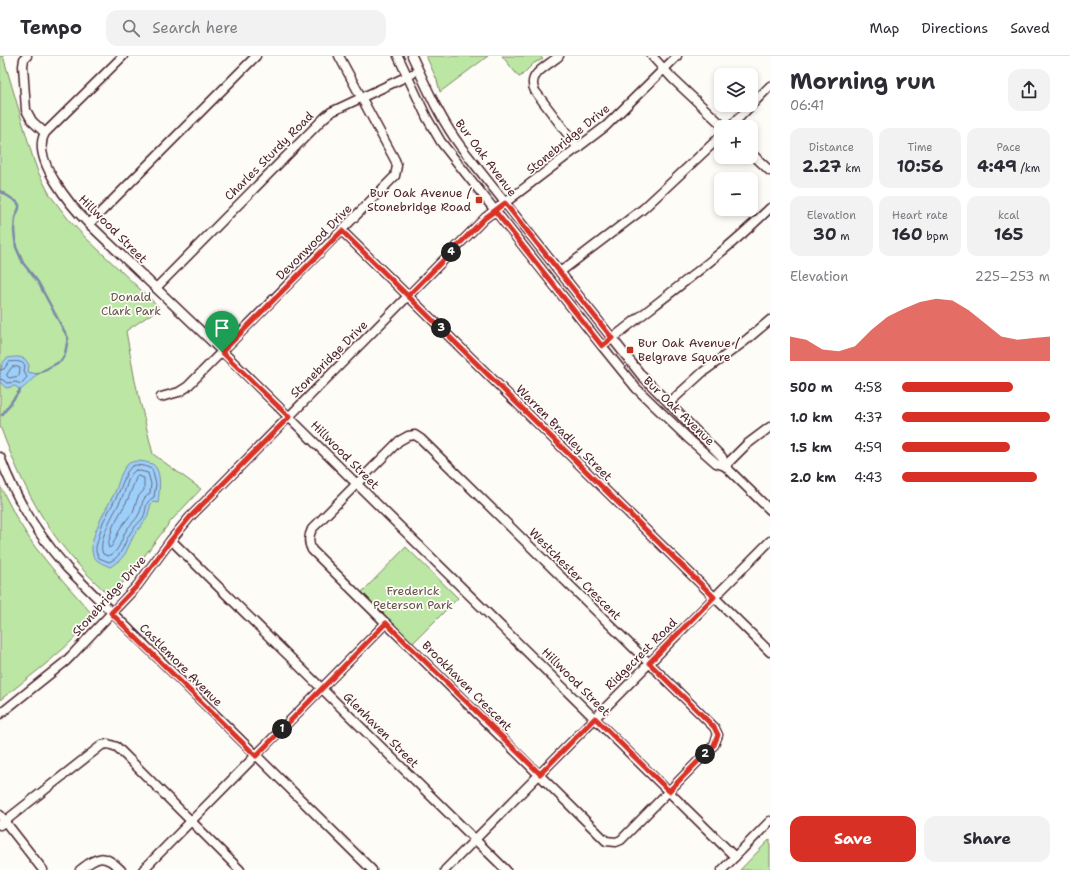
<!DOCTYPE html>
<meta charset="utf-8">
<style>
:root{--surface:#fff;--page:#f2f2f3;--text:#2b2b33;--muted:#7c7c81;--line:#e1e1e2;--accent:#d93025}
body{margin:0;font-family:"Shantell Sans",sans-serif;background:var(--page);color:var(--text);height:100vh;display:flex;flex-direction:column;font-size:15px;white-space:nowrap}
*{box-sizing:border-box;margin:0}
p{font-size:13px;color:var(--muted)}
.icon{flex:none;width:22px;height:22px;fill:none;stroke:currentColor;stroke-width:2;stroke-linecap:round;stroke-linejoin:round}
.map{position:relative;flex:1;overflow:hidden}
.details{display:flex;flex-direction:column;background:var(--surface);width:300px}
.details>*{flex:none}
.buttons{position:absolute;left:714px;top:12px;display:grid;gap:8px}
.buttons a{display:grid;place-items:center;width:44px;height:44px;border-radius:8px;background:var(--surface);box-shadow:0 2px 6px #0003;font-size:20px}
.pin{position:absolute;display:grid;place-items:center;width:34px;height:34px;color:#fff;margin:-41px -17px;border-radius:50% 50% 50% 0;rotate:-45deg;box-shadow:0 0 4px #0007}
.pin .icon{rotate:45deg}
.km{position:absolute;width:20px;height:20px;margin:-10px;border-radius:50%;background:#222;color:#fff;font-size:11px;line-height:20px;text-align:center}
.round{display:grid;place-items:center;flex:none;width:42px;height:42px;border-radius:12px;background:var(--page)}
.headline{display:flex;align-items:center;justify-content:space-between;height:68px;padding:0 20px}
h1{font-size:22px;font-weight:700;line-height:30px}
.figures{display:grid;grid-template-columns:repeat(3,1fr);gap:6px;height:68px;padding:4px 20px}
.figures div{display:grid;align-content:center;border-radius:10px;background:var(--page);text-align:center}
.figures b{font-size:17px;font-weight:700}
.figures small{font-size:11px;font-weight:400}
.figures p{font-size:11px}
.chart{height:112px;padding:8px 20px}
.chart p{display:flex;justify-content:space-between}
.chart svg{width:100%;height:72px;margin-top:4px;fill:var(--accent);opacity:.7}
.cta{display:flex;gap:8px;margin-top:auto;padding:8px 20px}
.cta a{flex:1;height:46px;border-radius:12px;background:var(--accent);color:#fff;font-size:16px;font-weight:700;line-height:46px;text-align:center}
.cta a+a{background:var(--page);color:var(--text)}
ul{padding:0 20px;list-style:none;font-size:13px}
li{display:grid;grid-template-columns:64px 48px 1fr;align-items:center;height:30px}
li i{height:10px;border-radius:5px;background:var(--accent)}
header{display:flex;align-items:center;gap:24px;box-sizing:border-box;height:56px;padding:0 20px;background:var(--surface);border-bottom:1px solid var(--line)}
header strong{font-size:19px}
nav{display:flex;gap:22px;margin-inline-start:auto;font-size:14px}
.search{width:280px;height:36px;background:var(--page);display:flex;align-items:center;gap:10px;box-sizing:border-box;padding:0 14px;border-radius:12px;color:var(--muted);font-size:15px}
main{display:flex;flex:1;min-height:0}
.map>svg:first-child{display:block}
.green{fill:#bbe6a3;stroke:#828267}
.water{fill:#9cd0fa;stroke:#7b89a7}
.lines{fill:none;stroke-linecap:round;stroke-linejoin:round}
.shore{stroke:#6b667e;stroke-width:1}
.stream{stroke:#7b89a7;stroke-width:2.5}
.minor-casing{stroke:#4a1f2b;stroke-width:11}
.minor{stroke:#fdfcf7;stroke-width:8}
.route-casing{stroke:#fff;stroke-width:8}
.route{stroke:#d93025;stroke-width:5}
.poi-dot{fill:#c8321e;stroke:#fdfcf7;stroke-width:1.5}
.labels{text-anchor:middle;stroke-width:3.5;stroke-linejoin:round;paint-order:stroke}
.street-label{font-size:12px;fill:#4a1f2b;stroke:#fdfcf7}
.poi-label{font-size:12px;fill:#4a1f2b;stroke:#fdfcf7;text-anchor:end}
.park-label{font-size:12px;fill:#665149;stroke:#fdfcf7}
</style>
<header>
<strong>Tempo</strong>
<div class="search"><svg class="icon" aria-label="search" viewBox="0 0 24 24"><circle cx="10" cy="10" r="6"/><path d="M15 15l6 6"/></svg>Search here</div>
<nav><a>Map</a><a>Directions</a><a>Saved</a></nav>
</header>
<main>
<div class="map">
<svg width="770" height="814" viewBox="0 0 770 814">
<rect width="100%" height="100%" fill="#fdfcf7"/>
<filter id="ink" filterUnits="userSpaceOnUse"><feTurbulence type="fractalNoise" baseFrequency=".025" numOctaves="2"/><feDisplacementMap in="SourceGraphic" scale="8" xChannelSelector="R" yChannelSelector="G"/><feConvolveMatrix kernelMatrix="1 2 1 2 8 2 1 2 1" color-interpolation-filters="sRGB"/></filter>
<g filter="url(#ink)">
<g class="green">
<path d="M0,0h3l30,102 5,14 12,23 19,25 17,18 74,70 -34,23 9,50 18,73 48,35 -30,32 -42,55 -19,21c-12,-13 -25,-24 -36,-37 -35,-40 -56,-85 -74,-134z"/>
<polygon points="426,0 488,0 440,36 437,24"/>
<polygon points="502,0 540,0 543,3 534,7 520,21 519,21"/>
<path d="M0,430l17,33 18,28 17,21 40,46c-3,4 -3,9 -7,13 -25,28 -56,50 -85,73z"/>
<polygon points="406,491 458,542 413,587 362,536"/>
<polygon points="770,783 770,814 740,814"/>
</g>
<g class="water">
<path d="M19,301l6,2 4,6 -1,7 9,2c-3,4 -13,14 -17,16l-5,-4 -9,2 -6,-6c0,-8 0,-21 8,-24 3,-1 8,-1 11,-1z"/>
<path d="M136,405c5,0 11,1 16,3 11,6 7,29 6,39l-5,-1 -2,2 -4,14 -13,17 -9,19 -6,7 -9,6c-6,-3 -14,-5 -17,-12 -6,-16 15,-49 22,-63 4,-9 5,-20 13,-28 2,-2 5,-2 8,-3z"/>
</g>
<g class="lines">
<g class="shore">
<polygon points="18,311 20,312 19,320 9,322 7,320 7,318 12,311"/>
<path d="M0,314l4,-1 5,-7c6,-1 12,-1 16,3l-1,7 3,5 -6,7 -5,-2 -9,1 -4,-3 -3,-1"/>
<path d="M136,409l8,1 8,3 4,15 -2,13c-11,6 -6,11 -11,21 -4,5 -9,9 -12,14 -8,11 -8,25 -22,30l-10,-4 -3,-6v-5l7,-25 15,-28 9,-22 4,-5z"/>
<path d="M136,414l12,3 3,11 -1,9c-11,9 -6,11 -11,21 -3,6 -8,10 -12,15 -6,9 -7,24 -19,27l-5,-2c-7,-15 15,-46 20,-59 4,-8 5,-21 13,-25z"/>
<polygon points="138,420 144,422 144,434 138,441 133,456 121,471 112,490 109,492 108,489 113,470 128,443 136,422"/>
</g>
<g class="stream">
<polyline points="0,135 17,146 19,149 19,152 15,162 14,175 16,191 23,207 38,226 68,282 65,298 61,305 37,318"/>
<polyline points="2,359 20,334"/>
</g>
<g class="minor-casing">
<g id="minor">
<polyline points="27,0 24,3 23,10 26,54 32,65 45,77"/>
<path d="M123,0l-78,77c-15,25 27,74 44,91l140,134 506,499"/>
<polyline points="398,0 427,62 441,86 602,290 636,332 690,384 716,407 725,410"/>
<path d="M412,0c15,32 28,63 49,91l181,229 80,81 3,9 45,44"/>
<path d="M559,0c-11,10 -33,18 -24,35l43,57"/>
<polyline points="652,0 673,23 724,71"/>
<polyline points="730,71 770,30"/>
<polyline points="751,97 770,115"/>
<polyline points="89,168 256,0"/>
<polyline points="342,175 770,596"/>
<polyline points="560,216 643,153 721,80"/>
<polyline points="156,232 325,61 331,56 412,18"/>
<path d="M609,285c54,-43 111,-84 161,-133"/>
<polyline points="161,341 179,336 187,331 395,120 397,110 395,104 339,0"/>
<polyline points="669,347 703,316 745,285 770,264"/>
<path d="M415,379l6,4 293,288 4,8 -4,10 -93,95 -5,2 -10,-1 -294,-291c-4,-7 -4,-13 0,-21l87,-88 9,-5z"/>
<path d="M0,401c15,41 38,78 67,111l305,302"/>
<polyline points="725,410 746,389 770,371"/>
<polyline points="171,484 506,814"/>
<polyline points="0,658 65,606 71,600 137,530 171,484 190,461 485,162 606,70 677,0"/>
<polyline points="0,759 43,814"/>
<polyline points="0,769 102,689 108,688 117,691 240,814"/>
<path d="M80,814c18,-14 24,-17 41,0"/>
<polyline points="143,814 386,567"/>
<polyline points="445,814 770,485"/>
<polyline points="722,814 770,765"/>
</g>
</g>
<use href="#minor" class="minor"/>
</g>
</g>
<g class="lines" filter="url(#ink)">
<g class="route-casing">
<path id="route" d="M222,296l67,65 -99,100 -19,23 -34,46 -26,27 145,143 130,-133 154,151 55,-56 74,73 45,-46 4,-10 -4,-8 -65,-64 65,-66 -306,-301 77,-78c7,-5 13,-10 20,-15l107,135 -10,8 -107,-135 -10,7 -77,78 -66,-65 -120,121"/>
</g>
<use href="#route" class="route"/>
</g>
<g class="poi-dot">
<rect x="475" y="140" width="8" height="8" rx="2"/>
<rect x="626" y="290" width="8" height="8" rx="2"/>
</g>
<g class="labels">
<g class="street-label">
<text transform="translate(568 83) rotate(-39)" y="4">Stonebridge Drive</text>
<text transform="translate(269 100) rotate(-45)" y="4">Charles Sturdy Road</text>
<text transform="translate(486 102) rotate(53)" y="4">Bur Oak Avenue</text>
<text transform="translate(113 173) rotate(45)" y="4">Hillwood Street</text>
<text transform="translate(314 186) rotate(-45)" y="4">Devonwood Drive</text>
<text transform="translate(329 303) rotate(-45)" y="4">Stonebridge Drive</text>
<text transform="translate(679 355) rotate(44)" y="4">Bur Oak Avenue</text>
<text transform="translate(564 377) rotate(45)" y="4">Warren Bradley Street</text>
<text transform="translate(345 399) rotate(45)" y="4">Hillwood Street</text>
<text transform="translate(575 518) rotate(45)" y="4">Westchester Crescent</text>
<text transform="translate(109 540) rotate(-48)" y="4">Stonebridge Drive</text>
<text transform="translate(641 598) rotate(-45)" y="4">Ridgecrest Road</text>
<text transform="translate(181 609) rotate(45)" y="4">Castlemore Avenue</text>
<text transform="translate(576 626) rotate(45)" y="4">Hillwood Street</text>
<text transform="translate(467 630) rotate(45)" y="4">Brookhaven Crescent</text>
<text transform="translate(381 674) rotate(45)" y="4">Glenhaven Street</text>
</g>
<g class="poi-label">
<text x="471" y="141">Bur Oak Avenue /<tspan x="471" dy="14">Stonebridge Road</tspan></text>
<text x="638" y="291" text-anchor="start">Bur Oak Avenue /<tspan x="638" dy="14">Belgrave Square</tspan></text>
</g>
<g class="park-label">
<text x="131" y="245">Donald<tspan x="131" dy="14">Clark Park</tspan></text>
<text x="413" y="539">Frederick<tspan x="413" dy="14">Peterson Park</tspan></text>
</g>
</g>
</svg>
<div class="buttons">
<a><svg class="icon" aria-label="layers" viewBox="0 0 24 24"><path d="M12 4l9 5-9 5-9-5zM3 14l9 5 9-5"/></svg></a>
<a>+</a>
<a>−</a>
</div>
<div class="pin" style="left:222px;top:296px;background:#1e9e55"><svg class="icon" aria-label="arrive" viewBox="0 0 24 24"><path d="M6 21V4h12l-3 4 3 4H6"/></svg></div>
<b class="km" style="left:282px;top:673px">1</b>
<b class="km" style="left:705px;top:698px">2</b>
<b class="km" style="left:441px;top:272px">3</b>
<b class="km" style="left:451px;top:196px">4</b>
</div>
<section class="details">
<div class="headline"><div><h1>Morning run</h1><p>06:41</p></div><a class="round"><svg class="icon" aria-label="share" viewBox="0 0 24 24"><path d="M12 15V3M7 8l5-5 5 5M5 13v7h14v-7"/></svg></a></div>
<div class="figures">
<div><p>Distance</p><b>2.27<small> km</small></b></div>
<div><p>Time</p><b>10:56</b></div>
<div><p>Pace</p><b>4:49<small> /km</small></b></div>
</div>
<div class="figures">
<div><p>Elevation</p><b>30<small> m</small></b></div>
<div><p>Heart rate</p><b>160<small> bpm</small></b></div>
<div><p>kcal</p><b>165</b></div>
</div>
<div class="chart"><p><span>Elevation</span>225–253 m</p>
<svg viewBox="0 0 160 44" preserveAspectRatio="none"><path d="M0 44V29L10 31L20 37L30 38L40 35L50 25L60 17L70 12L80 8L90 6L100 7L110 13L120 21L130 29L140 31L150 30L160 29V44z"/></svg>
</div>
<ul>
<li><b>500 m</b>4:58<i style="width:75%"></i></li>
<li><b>1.0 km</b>4:37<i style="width:100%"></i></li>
<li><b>1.5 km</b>4:59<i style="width:73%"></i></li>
<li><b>2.0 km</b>4:43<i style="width:91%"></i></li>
</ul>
<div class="cta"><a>Save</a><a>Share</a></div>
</section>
</main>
